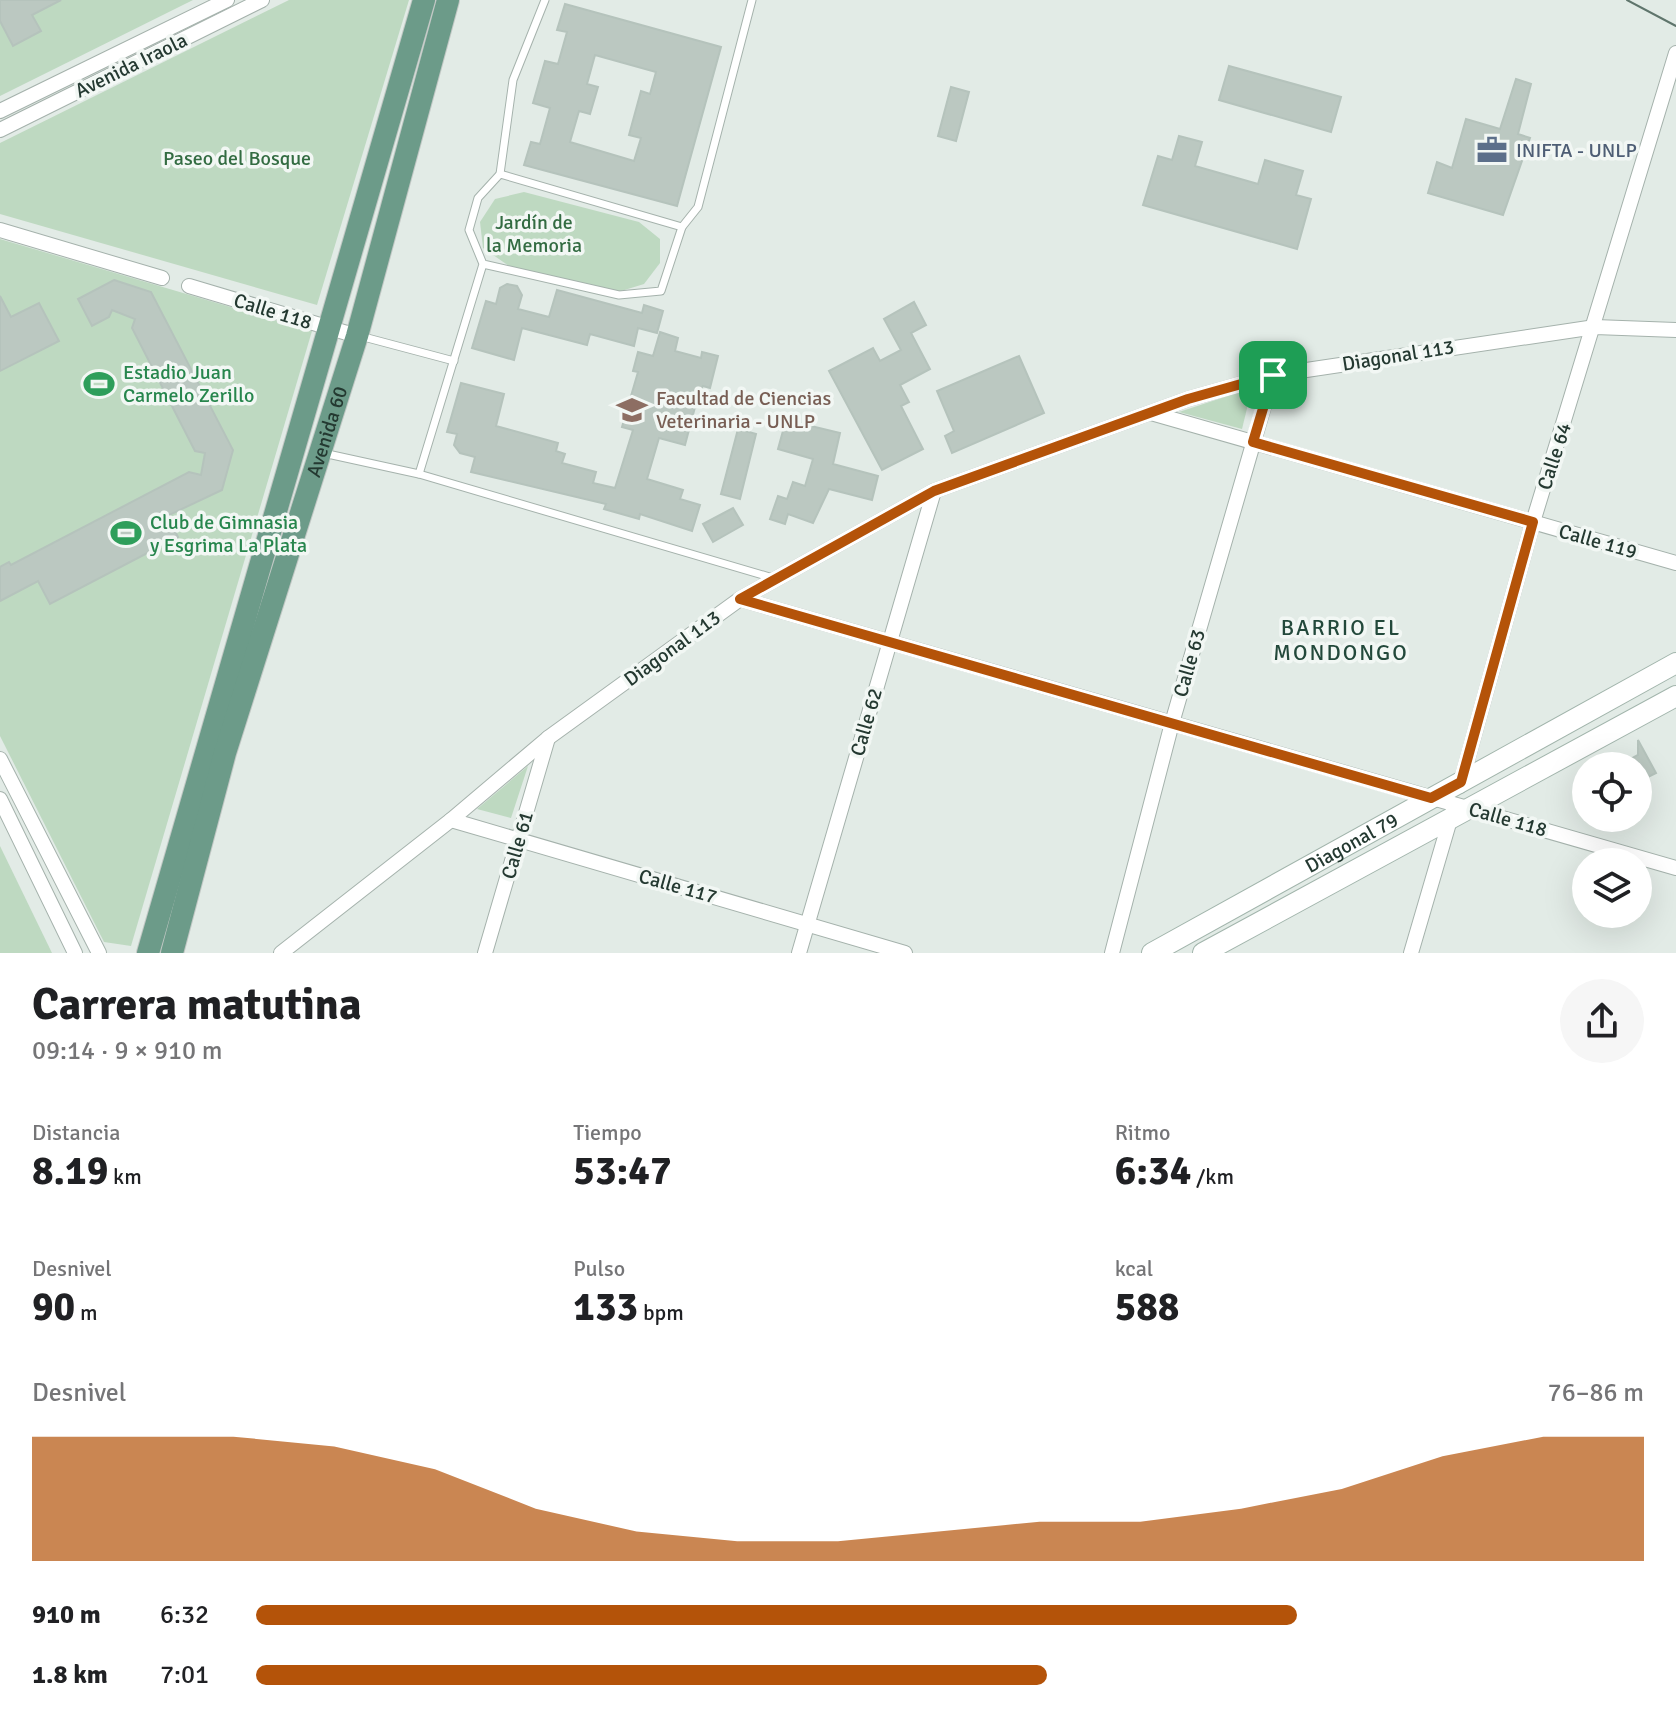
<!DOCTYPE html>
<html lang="es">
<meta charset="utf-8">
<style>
:root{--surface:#fff;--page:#f6f6f6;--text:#202124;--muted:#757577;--accent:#b45309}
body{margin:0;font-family:Signika,sans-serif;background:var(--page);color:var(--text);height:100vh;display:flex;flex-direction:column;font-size:30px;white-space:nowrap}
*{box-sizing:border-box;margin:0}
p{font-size:26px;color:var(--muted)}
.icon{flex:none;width:44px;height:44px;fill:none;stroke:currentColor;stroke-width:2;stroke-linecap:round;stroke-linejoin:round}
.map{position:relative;height:953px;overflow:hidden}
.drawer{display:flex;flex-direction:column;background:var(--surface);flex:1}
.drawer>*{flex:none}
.tools{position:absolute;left:1572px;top:752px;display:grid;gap:16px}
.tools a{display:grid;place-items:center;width:80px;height:80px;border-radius:50%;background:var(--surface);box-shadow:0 8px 32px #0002;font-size:40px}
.pin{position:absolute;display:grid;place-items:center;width:68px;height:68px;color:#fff;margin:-34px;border-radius:16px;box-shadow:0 4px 12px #0006}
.round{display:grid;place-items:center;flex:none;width:84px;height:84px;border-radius:42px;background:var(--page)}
.head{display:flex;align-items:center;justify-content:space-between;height:136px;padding:0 32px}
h1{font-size:44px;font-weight:700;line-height:60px}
.metrics{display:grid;grid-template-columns:repeat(3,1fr);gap:12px;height:136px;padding:8px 32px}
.metrics div{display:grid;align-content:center}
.metrics b{font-size:40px;font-weight:700}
.metrics small{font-size:22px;font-weight:400}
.metrics p{font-size:22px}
.chart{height:224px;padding:16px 32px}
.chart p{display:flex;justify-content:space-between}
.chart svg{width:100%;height:144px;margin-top:8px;fill:var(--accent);opacity:.7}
ul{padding:0 32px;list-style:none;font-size:26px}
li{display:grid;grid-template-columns:128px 96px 1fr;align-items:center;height:60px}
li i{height:20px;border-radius:10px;background:var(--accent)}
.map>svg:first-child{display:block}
.green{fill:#bed9c1}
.building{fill:#bbc8c1;stroke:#b5c3bc;stroke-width:2;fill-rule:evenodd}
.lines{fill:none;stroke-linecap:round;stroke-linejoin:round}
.service-casing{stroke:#a5b2ac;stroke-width:9}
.minor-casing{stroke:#a5b2ac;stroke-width:16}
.secondary-casing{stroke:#a2b5ac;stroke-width:22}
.primary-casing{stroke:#c2c8c5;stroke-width:24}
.service{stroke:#fff;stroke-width:7}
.minor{stroke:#fff;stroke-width:14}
.secondary{stroke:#fff;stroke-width:20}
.primary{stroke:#6c9b89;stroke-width:22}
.tram{stroke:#5f756c;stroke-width:2}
.route-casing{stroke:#fff;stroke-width:16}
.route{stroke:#b45309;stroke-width:10}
.labels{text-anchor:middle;stroke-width:7;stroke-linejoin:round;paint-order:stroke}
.street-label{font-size:20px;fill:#243931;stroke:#f2f7f4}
.service-label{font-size:20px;fill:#4e5e75;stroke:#f2f7f4;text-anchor:start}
.park-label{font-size:20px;fill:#336c42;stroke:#f2f7f4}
.leisure-label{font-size:20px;fill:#27864d;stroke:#f2f7f4;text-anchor:start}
.education-label{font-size:20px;fill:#785e54;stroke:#f2f7f4;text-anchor:start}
.neighbourhood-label{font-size:22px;letter-spacing:2px;fill:#23493b;stroke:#f2f7f4}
</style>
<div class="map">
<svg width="1676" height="953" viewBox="0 0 1676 953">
<rect width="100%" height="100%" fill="#e2ebe6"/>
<g class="green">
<polygon points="0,0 193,0 0,96"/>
<polygon points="289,0 409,0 317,305 0,214 0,143"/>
<polygon points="524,192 639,222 660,239 660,263 644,284 618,292 509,266 483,248 480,222 495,199"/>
<polygon points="0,239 312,331 131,946 104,942 0,736"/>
<polygon points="1252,388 1242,429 1179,412"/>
<polygon points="528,766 511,818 477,809"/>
<polygon points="0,846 52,953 0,953"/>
</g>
<g class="building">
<polygon points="0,0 61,0 32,15 41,31 13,46 0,21"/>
<path d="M565,4l156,43 -44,159 -153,-41 7,-23 9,2 10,-36 -17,-5 12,-42 13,3 9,-32 -10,-2zM595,55l61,17 -6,22 -9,-3 -12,44 12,3 -7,23 -64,-19 9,-31 11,3 8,-27 -11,-3z"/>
<polygon points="1229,66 1341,97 1331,132 1219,100"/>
<polygon points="1516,79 1531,84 1518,134 1530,138 1503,215 1428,193 1437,162 1452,168 1466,119 1500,129"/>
<polygon points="951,87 969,92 956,141 938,136"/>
<polygon points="1179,136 1202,142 1195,166 1258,184 1265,160 1303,171 1296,195 1311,199 1297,249 1143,205 1158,156 1172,160"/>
<polygon points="114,280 151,292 233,450 222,490 167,516 178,537 50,604 38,581 0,601 0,567 9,562 11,565 189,472 201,475 205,453 195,451 132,328 135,319 112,310 109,317 92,326 78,299"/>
<polygon points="507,284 517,286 522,295 518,309 549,317 557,290 642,313 644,305 663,311 657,333 638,328 634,346 590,334 587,345 522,328 514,360 472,348 486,301 496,304 500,288"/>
<polygon points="0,296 11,317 39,303 59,341 0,371"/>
<polygon points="914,302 926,325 911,333 930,369 900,385 909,402 901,406 923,449 882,470 829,371 873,348 880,361 901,350 884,319"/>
<polygon points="660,332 678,338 675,351 701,358 702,352 718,356 710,388 703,386 699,392 685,445 659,438 647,479 683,490 680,499 700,505 692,531 640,514 639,519 604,509 606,504 471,472 475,457 460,453 454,445 457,434 447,432 461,383 504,394 496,426 558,443 556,451 565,454 562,463 596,472 593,483 615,488 633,430 622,427 638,372 633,371 638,352 653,356"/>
<polygon points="1019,356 1044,413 952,453 945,436 954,431 937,391"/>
<polygon points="786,420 840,433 833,464 878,476 872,500 829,489 813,523 788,514 785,524 770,519 778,496 787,499 793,482 805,486 813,459 778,449"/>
<polygon points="738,429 756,434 740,499 721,494"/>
<polygon points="733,508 743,525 713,542 703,524"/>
<polygon points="1638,740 1656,773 1638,782 1638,766 1618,766 1638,755"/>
</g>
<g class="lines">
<g class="service-casing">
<g id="service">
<polyline points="500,174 513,80 545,0"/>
<polyline points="682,227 698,207 752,0"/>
<polyline points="360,336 454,361"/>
<polyline points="323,453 419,474 773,578"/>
<polyline points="419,474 483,264 469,230 478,198 500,174 682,227 661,291 619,295 483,264"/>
</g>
</g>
<g class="minor-casing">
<g id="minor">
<polyline points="0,111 227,0"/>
<polyline points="0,130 262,0"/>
<polyline points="0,230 162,278"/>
<polyline points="189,286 357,336"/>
<polyline points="1151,413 1676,563"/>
<polyline points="740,599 1676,868"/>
<polyline points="0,759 99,953"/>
<polyline points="1460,786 1533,522 1676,53"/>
<polyline points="0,799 75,953"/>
<polyline points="451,820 905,953"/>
<polyline points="281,953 451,820 548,738 740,599 934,491 1188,399 1273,375 1595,327 1676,330"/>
<polyline points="485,953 548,738"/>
<polyline points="799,953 934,491"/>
<polyline points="1112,953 1172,723 1273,375"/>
<polyline points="1411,953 1452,813"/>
</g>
</g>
<g class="secondary-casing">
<g id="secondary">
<path id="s1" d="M1152,953l524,-290"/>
<polyline points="1203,953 1676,696"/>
</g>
</g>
<g class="primary-casing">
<g id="primary">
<polyline points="148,953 424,0"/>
<path id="s2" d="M172,953l53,-200 132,-417 91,-336"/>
</g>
</g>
<use href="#service" class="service"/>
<use href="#minor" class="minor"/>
<use href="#secondary" class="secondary"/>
<use href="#primary" class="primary"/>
<polyline class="tram" points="1627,0 1676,26"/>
</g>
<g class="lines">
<g class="route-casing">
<polygon id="route" points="1273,375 1253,442 1533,522 1461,782 1431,798 740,599 934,491 1188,399"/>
</g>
<use href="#route" class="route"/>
</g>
<defs>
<g id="office-bare" transform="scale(2.4)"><path d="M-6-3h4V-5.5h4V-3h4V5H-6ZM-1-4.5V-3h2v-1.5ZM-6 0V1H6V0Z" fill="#5c6f8a" stroke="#f2f7f4" stroke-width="2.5" paint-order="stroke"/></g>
<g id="stadium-bare" transform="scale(2.4)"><path d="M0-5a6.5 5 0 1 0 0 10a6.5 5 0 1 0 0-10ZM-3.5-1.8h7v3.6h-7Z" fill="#2e9e5b" stroke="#f2f7f4" stroke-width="2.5" paint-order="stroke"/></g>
<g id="university-bare" transform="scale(2.4)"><path d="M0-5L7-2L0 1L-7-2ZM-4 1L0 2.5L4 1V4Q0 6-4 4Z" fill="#8d6e63" stroke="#f2f7f4" stroke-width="2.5" paint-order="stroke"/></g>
</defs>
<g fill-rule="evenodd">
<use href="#office-bare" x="1492" y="150"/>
<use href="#stadium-bare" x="99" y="384"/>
<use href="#university-bare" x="632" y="410"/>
<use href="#stadium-bare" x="126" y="533"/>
</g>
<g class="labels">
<g class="street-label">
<text transform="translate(131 65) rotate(-26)" y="7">Avenida Iraola</text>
<text transform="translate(273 311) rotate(17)" y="7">Calle 118</text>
<text transform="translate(1398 355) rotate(-9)" y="7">Diagonal 113</text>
<text dy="7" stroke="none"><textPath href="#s2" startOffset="544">Avenida 60</textPath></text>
<text transform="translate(1554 456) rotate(-72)" y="7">Calle 64</text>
<text transform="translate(1598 541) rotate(16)" y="7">Calle 119</text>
<text transform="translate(672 648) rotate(-36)" y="7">Diagonal 113</text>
<text transform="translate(1189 663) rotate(-74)" y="7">Calle 63</text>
<text transform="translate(866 722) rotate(-74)" y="7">Calle 62</text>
<text transform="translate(1508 819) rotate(16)" y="7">Calle 118</text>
<text dy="7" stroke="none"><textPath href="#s1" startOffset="228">Diagonal 79</textPath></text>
<text transform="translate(517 845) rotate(-74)" y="7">Calle 61</text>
<text transform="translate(678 886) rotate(16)" y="7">Calle 117</text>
</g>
<g class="service-label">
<text x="1516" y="157">INIFTA - UNLP</text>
</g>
<g class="park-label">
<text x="237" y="165">Paseo del Bosque</text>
<text x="534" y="229">Jardín de<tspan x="534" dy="23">la Memoria</tspan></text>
</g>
<g class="leisure-label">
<text x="123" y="379">Estadio Juan<tspan x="123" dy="23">Carmelo Zerillo</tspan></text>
<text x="150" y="529">Club de Gimnasia<tspan x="150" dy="23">y Esgrima La Plata</tspan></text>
</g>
<g class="education-label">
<text x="656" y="405">Facultad de Ciencias<tspan x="656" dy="23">Veterinaria - UNLP</tspan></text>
</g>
<g class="neighbourhood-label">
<text x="1341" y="635">BARRIO EL<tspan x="1341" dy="25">MONDONGO</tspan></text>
</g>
</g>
</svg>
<div class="tools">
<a><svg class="icon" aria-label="locate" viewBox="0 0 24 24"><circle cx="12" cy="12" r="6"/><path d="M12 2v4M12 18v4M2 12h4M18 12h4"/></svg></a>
<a><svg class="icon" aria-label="layers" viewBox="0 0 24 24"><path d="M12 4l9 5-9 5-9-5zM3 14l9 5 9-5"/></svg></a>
</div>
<div class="pin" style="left:1273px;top:375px;background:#1e9e55"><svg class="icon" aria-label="arrive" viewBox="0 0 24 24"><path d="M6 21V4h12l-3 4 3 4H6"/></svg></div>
</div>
<section class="drawer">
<div class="head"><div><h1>Carrera matutina</h1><p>09:14 · 9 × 910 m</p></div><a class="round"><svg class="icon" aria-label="share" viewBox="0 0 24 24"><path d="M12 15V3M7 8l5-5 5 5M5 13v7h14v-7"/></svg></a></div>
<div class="metrics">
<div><p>Distancia</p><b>8.19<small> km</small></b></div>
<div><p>Tiempo</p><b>53:47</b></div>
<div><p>Ritmo</p><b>6:34<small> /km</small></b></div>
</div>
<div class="metrics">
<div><p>Desnivel</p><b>90<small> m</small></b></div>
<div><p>Pulso</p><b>133<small> bpm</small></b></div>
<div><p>kcal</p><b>588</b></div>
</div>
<div class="chart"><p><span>Desnivel</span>76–86 m</p>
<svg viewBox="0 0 160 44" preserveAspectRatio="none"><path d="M0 44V6L10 6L20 6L30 9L40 16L50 28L60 35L70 38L80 38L90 35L100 32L110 32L120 28L130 22L140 12L150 6L160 6V44z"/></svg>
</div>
<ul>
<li><b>910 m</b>6:32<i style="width:75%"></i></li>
<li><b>1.8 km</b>7:01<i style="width:57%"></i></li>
</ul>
</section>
